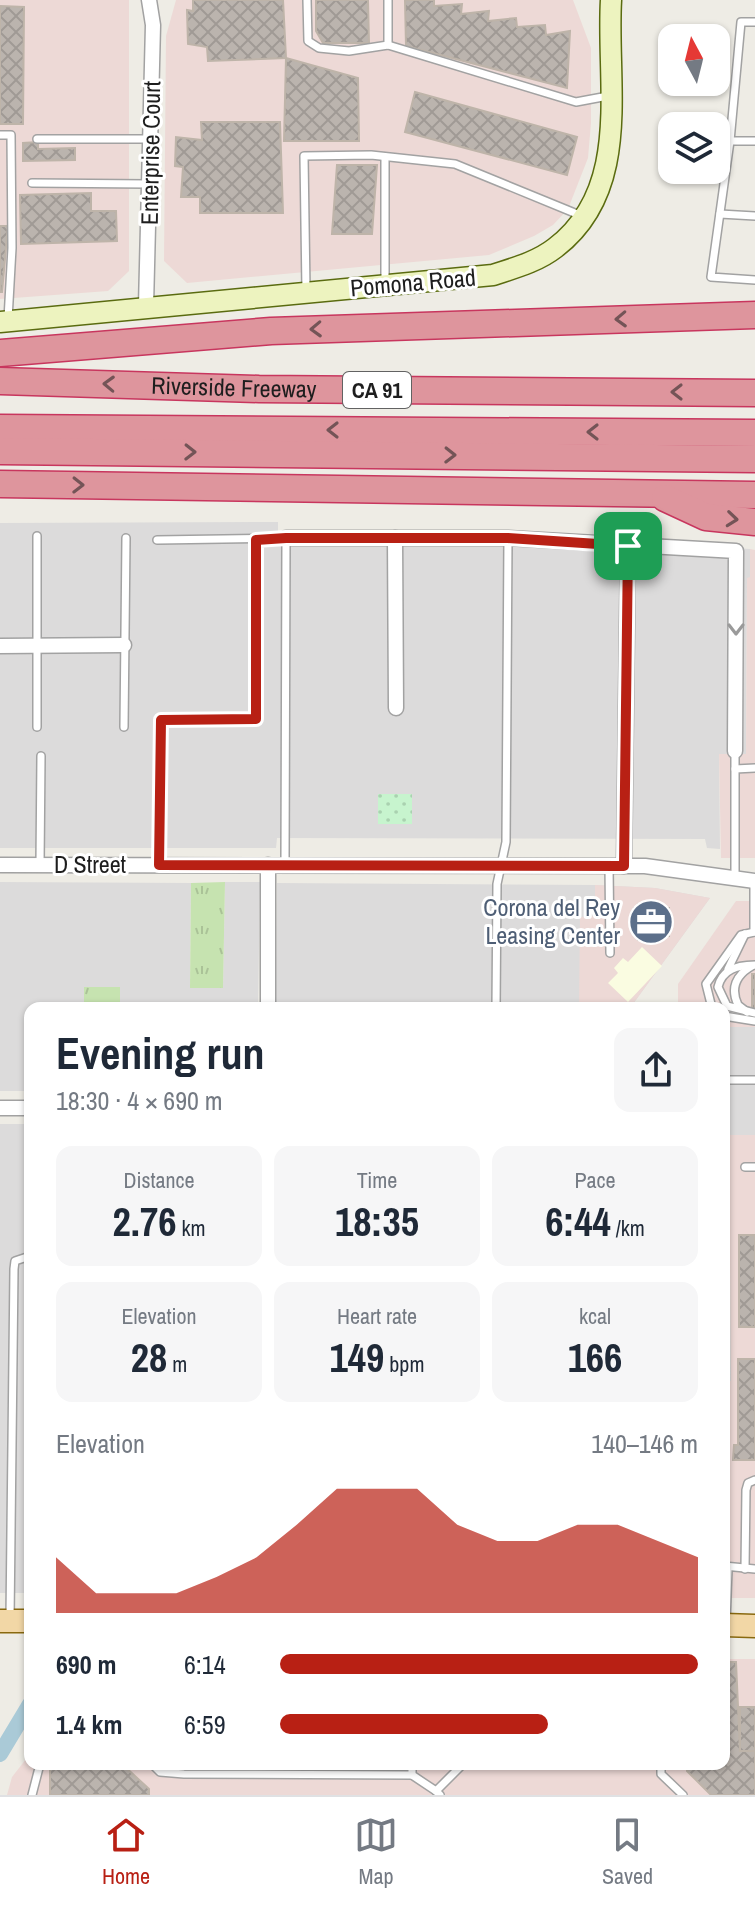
<!DOCTYPE html>
<meta charset="utf-8">
<style>
:root{--surface:#fff;--page:#f6f6f7;--text:#1f2937;--muted:#747a83;--line:#e0e1e3;--accent:#b82014}
body{margin:0;font-family:"Archivo Narrow",sans-serif;background:var(--page);color:var(--text);height:100vh;display:flex;flex-direction:column;font-size:30px;white-space:nowrap}
*{box-sizing:border-box;margin:0}
p{font-size:26px;color:var(--muted)}
.icon{flex:none;width:44px;height:44px;fill:none;stroke:currentColor;stroke-width:2;stroke-linecap:round;stroke-linejoin:round}
.map{position:relative;flex:1;overflow:hidden}
.sheet{position:absolute;left:24px;top:1002px;width:706px;height:768px;display:flex;flex-direction:column;background:var(--surface);border-radius:16px;box-shadow:0 2px 6px #0004}
.sheet>*{flex:none}
.needle{width:52px;rotate:353deg}
.tools{position:absolute;left:658px;top:24px;display:grid;gap:16px}
.tools a{display:grid;place-items:center;width:72px;height:72px;border-radius:16px;background:var(--surface);box-shadow:0 2px 6px #0004;font-size:40px}
.pin{position:absolute;display:grid;place-items:center;width:68px;height:68px;color:#fff;margin:-34px;border-radius:16px;box-shadow:0 4px 12px #0006}
.round{display:grid;place-items:center;flex:none;width:84px;height:84px;border-radius:16px;background:var(--page)}
.overview{display:flex;align-items:center;justify-content:space-between;height:136px;padding:0 32px}
h1{font-size:44px;font-weight:700;line-height:60px}
.stats{display:grid;grid-template-columns:repeat(3,1fr);gap:12px;height:136px;padding:8px 32px}
.stats div{display:grid;align-content:center;border-radius:16px;background:var(--page);text-align:center}
.stats b{font-size:40px;font-weight:700}
.stats small{font-size:22px;font-weight:400}
.stats p{font-size:22px}
.chart{height:224px;padding:16px 32px}
.chart p{display:flex;justify-content:space-between}
.chart svg{width:100%;height:144px;margin-top:8px;fill:var(--accent);opacity:.7}
ul{padding:0 32px;list-style:none;font-size:26px}
li{display:grid;grid-template-columns:128px 96px 1fr;align-items:center;height:60px}
li i{height:20px;border-radius:10px;background:var(--accent)}
.tab-bar{display:flex;justify-content:space-around;align-items:center;height:112px;border-top:2px solid var(--line);background:var(--surface);font-size:22px;color:var(--muted)}
.tab-bar a{display:grid;justify-items:center;gap:4px}
.tab-bar .on{color:var(--accent)}
.map>svg:first-child{display:block}
.residential{fill:#dcdbdb}
.commercial{fill:#edd9d6}
.education{fill:#fafce1}
.grass{fill:url(#grass-tufts)}
.park{fill:url(#park-dots)}
.lines{fill:none;stroke-linecap:round;stroke-linejoin:round}
.canal{stroke:#aacad7;stroke-width:16}
.building{fill:url(#building-cross-hatch);stroke:#beb4a9;stroke-width:2}
.service-casing{stroke:#a2a2a2;stroke-width:10}
.minor-casing{stroke:#a2a2a2;stroke-width:17}
.secondary-casing{stroke:#5a6b10;stroke-width:23}
.primary-casing{stroke:#89690f;stroke-width:25}
.motorway-casing{stroke:#c8365e;stroke-width:29}
.service{stroke:#fff;stroke-width:7}
.minor{stroke:#fff;stroke-width:14}
.secondary{stroke:#edf3bf;stroke-width:20}
.primary{stroke:#f2d7a6;stroke-width:22}
.motorway{stroke:#de959d;stroke-width:26}
.oneway{stroke:#745457}
.oneway2{stroke:#9a9a9a}
.route-casing{stroke:#fff;stroke-width:16}
.route{stroke:#b82014;stroke-width:10}
.labels{text-anchor:middle;stroke-width:6;stroke-linejoin:round;paint-order:stroke}
.shield{fill:#fff;stroke:#626262;stroke-width:2}
.shield-label{font-size:22px;font-weight:bold;fill:#1e1e1e}
.street-label{font-size:24px;fill:#1e1e1e;stroke:#fff}
.service-label{font-size:24px;fill:#4e5e75;stroke:#fff;text-anchor:end}
</style>
<div class="map">
<svg width="755" height="1795" viewBox="0 0 755 1795">
<defs>
<pattern id="grass-tufts" width="24" height="20" patternUnits="userSpaceOnUse" patternTransform="scale(2)"><rect width="24" height="20" fill="#c6e3b0"/><path d="M3 7l-1-3M5 7V3M7 7l1-3M15 17l-1-3M17 17v-4M19 17l1-3" fill="none" stroke="#aac297"/></pattern>
<pattern id="park-dots" width="8" height="8" patternUnits="userSpaceOnUse" patternTransform="scale(2)"><rect width="8" height="8" fill="#c7f4ce"/><path d="M2 2h.1M6 6h.1" fill="none" stroke="#aad1b0" stroke-width="1.8" stroke-linecap="round"/></pattern>
<pattern id="building-cross-hatch" width="8" height="8" patternUnits="userSpaceOnUse" patternTransform="scale(2)"><rect width="8" height="8" fill="#bbb4ae"/><path d="M0 0l8 8M0 8l8-8" fill="none" stroke="#a09a95"/></pattern>
</defs>
<rect width="100%" height="100%" fill="#eeece5"/>
<g class="residential">
<polygon points="278,522 278,531 531,534 750,549 750,578 747,578 746,754 719,755 720,849 707,848 705,839 277,838 276,848 0,848 0,523"/>
<polygon points="0,882 191,883 190,987 223,988 225,882 260,882 258,1008 120,1008 119,987 85,987 84,1008 30,1008 30,1091 0,1091"/>
<polygon points="277,883 595,885 655,888 710,898 630,1008 276,1008"/>
<polygon points="724,1027 755,1027 755,1135 729,1136 731,1381 724,1381"/>
<rect x="0" y="1124" width="30" height="469"/>
</g>
<g class="commercial">
<polygon points="0,0 129,0 129,271 108,291 0,299"/>
<polygon points="176,0 573,0 591,48 591,123 588,158 568,209 553,225 534,236 489,255 187,283 164,261 166,36"/>
<polygon points="750,549 755,550 755,858 721,858 719,754 746,754 747,578 750,577"/>
<polygon points="595,885 655,888 710,898 630,1008 579,1008 580,917 595,916"/>
<polygon points="736,901 755,901 755,1027 724,1027 724,1008 678,1008 678,984"/>
<polygon points="729,1135 755,1135 755,1598 724,1598 724,1381 731,1381"/>
<polygon points="724,1659 755,1659 755,1795 7,1795 12,1777 30,1754 30,1764 724,1764"/>
</g>
<polygon class="education" points="642,947 662,966 628,1002 608,983 618,973 614,968 623,958 628,962"/>
<g class="grass">
<polygon points="225,882 223,988 190,988 191,883"/>
<rect x="84" y="987" width="36" height="21"/>
</g>
<rect class="park" x="378" y="794" width="34" height="30"/>
<g class="lines">
<polyline class="canal" points="0,1754 30,1704"/>
</g>
<g class="building">
<polygon points="193,0 283,0 286,58 208,61 207,47 188,44 187,10 193,11"/>
<polygon points="316,0 368,0 369,43 323,43 316,31"/>
<polygon points="405,0 434,0 434,6 462,4 461,14 489,11 488,21 516,18 517,27 545,25 546,35 570,31 567,88 406,46"/>
<polygon points="0,6 24,7 23,124 0,124"/>
<polygon points="286,58 358,78 359,141 284,141"/>
<polygon points="415,92 577,137 567,175 405,132"/>
<polygon points="201,122 280,122 283,213 200,213 200,197 181,197 183,167 175,166 176,137 202,140"/>
<polygon points="38,142 38,149 75,148 75,160 23,161 23,143"/>
<polygon points="337,165 377,165 372,234 332,234"/>
<polygon points="91,193 91,211 116,211 117,241 21,244 20,195"/>
<polygon points="0,226 8,226 2,292 0,292"/>
<polygon points="638,904 648,904 648,908 652,904 662,904 661,908 669,908 669,936 648,936 648,940 638,940 638,935 634,935 634,908 638,908"/>
<rect x="752" y="974" width="3" height="35"/>
<rect x="739" y="1235" width="16" height="92"/>
<polygon points="738,1359 755,1359 755,1460 733,1460 734,1445 738,1445"/>
<polygon points="724,1662 736,1662 740,1751 755,1751 755,1795 711,1795 687,1771 687,1764 724,1764"/>
<rect x="740" y="1707" width="15" height="44"/>
<polygon points="50,1764 122,1764 149,1789 149,1795 50,1795"/>
</g>
<g class="lines">
<g class="service-casing">
<g id="service">
<polyline points="307,0 308,41 319,48 349,51 388,45 576,102 608,96"/>
<polyline points="388,0 388,45"/>
<polyline points="755,22 741,22 730,141 755,141"/>
<polyline points="0,135 11,135 12,248 8,319"/>
<polyline points="37,139 151,139"/>
<polyline points="730,141 711,277 755,280"/>
<polyline points="32,183 148,184"/>
<polyline points="720,214 755,216"/>
<polyline points="385,283 385,157"/>
<polyline points="306,290 304,156 371,155 455,164 582,216"/>
<polyline points="157,540 286,538 285,864"/>
<polyline points="37,727 37,536"/>
<polyline points="124,727 126,538"/>
<polyline points="735,769 755,768"/>
<polyline points="40,865 41,756"/>
<polyline points="159,865 161,720 256,719 256,540"/>
<polyline points="609,866 610,953"/>
<polyline points="735,880 735,751"/>
<polyline points="754,932 754,881"/>
<path d="M755,965c-17,0 -33,4 -37,22l9,19 28,7"/>
<polyline points="728,969 745,934"/>
<polyline points="496,1008 497,884 506,842 508,538"/>
<polyline points="712,1008 706,984 741,935 755,932"/>
<path d="M747,1012l-9,-7c-8,-17 -2,-30 14,-39"/>
<polyline points="724,1016 755,1021"/>
<polyline points="724,1080 755,1080"/>
<polyline points="745,1167 755,1167"/>
<polyline points="724,1566 755,1569"/>
<polyline points="745,1569 746,1490 748,1483 755,1480"/>
<polyline points="10,1619 14,1269 15,1261 30,1256"/>
<polyline points="726,1623 728,1569"/>
<polyline points="152,1764 160,1772 184,1774 412,1775"/>
<polyline points="412,1764 412,1775 436,1791"/>
<polyline points="661,1764 661,1774 683,1795"/>
<polyline points="32,1795 40,1764"/>
<polyline points="440,1795 436,1791 463,1764"/>
</g>
</g>
<g class="minor-casing">
<g id="minor">
<polyline points="146,306 153,25 149,0"/>
<polyline points="286,538 508,538 736,551 735,751"/>
<polyline points="395,538 396,708"/>
<polyline points="0,646 124,645"/>
<polyline points="0,865 645,866 755,881"/>
<polyline points="624,866 628,546"/>
<polyline points="268,1008 268,865"/>
<polyline points="0,1108 30,1108"/>
</g>
</g>
<g class="secondary-casing">
<path id="secondary" d="M0,322l493,-47c21,-7 44,-13 62,-27 78,-59 51,-164 56,-248"/>
</g>
<g class="primary-casing">
<g id="primary">
<polyline points="0,1621 30,1621"/>
<polyline points="724,1625 755,1626"/>
</g>
</g>
<g class="motorway-casing">
<g id="motorway">
<polyline points="0,353 271,331 755,315"/>
<path id="s1" d="M0,381l259,8 496,4"/>
<polyline points="0,428 755,433"/>
<polyline points="0,451 755,459"/>
<polyline points="0,484 755,495"/>
<polyline points="665,498 706,517 755,522"/>
</g>
</g>
<use href="#service" class="service"/>
<use href="#minor" class="minor"/>
<use href="#secondary" class="secondary"/>
<use href="#primary" class="primary"/>
<use href="#motorway" class="motorway"/>
</g>
<defs><path id="oneway-chevron" d="M-2-3.5L2.5 0L-2 3.5" fill="none" stroke-width="1.6" stroke-linecap="round" stroke-linejoin="round" transform="scale(2)"/></defs>
<g class="oneway">
<use href="#oneway-chevron" transform="translate(621 319) rotate(178)"/>
<use href="#oneway-chevron" transform="translate(316 329) rotate(178)"/>
<use href="#oneway-chevron" transform="translate(109 384) rotate(-178)"/>
<use href="#oneway-chevron" transform="translate(677 392) rotate(-180)"/>
<use href="#oneway-chevron" transform="translate(333 430) rotate(-180)"/>
<use href="#oneway-chevron" transform="translate(593 432) rotate(-180)"/>
<use href="#oneway-chevron" transform="translate(190 452) rotate(1)"/>
<use href="#oneway-chevron" transform="translate(450 455) rotate(1)"/>
<use href="#oneway-chevron" transform="translate(78 485) rotate(1)"/>
<use href="#oneway-chevron" transform="translate(732 519) rotate(6)"/>
</g>
<use class="oneway2" href="#oneway-chevron" transform="translate(736 629) rotate(90)"/>
<g class="lines">
<g class="route-casing">
<polygon id="route" points="286,538 508,538 628,546 624,866 159,865 161,720 256,719 256,540"/>
</g>
<use href="#route" class="route"/>
</g>
<defs>
<g id="office-disc" transform="scale(2.3)"><circle r="9.5" fill="#5c6f8a" stroke="#fff"/><path d="M-6-3h4V-5.5h4V-3h4V5H-6ZM-1-4.5V-3h2v-1.5ZM-6 0V1H6V0Z" fill="#fff"/></g>
</defs>
<g fill-rule="evenodd">
<use href="#office-disc" x="651" y="922"/>
</g>
<g class="labels">
<rect class="shield" x="343" y="372" width="68" height="36" rx="6"/>
<g class="shield-label">
<text x="377" y="398">CA 91</text>
</g>
<g class="street-label">
<text transform="translate(151 153) rotate(-89)" y="8">Enterprise Court</text>
<text transform="translate(413 283) rotate(-5)" y="8">Pomona Road</text>
<text dy="8" stroke="none"><textPath href="#s1" startOffset="234">Riverside Freeway</textPath></text>
<text x="90" y="873">D Street</text>
</g>
<g class="service-label">
<text x="620" y="916">Corona del Rey<tspan x="620" dy="28">Leasing Center</tspan></text>
</g>
</g>
</svg>
<div class="tools">
<a><svg class="needle" viewBox="-14 -14 28 28"><path d="M0-13l5 13h-10z" fill="#e53935"/><path d="M0 13l5-13h-10z" fill="#747a83"/></svg></a>
<a><svg class="icon" aria-label="layers" viewBox="0 0 24 24"><path d="M12 4l9 5-9 5-9-5zM3 14l9 5 9-5"/></svg></a>
</div>
<div class="pin" style="left:628px;top:546px;background:#1e9e55"><svg class="icon" aria-label="arrive" viewBox="0 0 24 24"><path d="M6 21V4h12l-3 4 3 4H6"/></svg></div>
<section class="sheet">
<div class="overview"><div><h1>Evening run</h1><p>18:30 · 4 × 690 m</p></div><a class="round"><svg class="icon" aria-label="share" viewBox="0 0 24 24"><path d="M12 15V3M7 8l5-5 5 5M5 13v7h14v-7"/></svg></a></div>
<div class="stats">
<div><p>Distance</p><b>2.76<small> km</small></b></div>
<div><p>Time</p><b>18:35</b></div>
<div><p>Pace</p><b>6:44<small> /km</small></b></div>
</div>
<div class="stats">
<div><p>Elevation</p><b>28<small> m</small></b></div>
<div><p>Heart rate</p><b>149<small> bpm</small></b></div>
<div><p>kcal</p><b>166</b></div>
</div>
<div class="chart"><p><span>Elevation</span>140–146 m</p>
<svg viewBox="0 0 160 44" preserveAspectRatio="none"><path d="M0 44V27L10 38L20 38L30 38L40 33L50 27L60 17L70 6L80 6L90 6L100 17L110 22L120 22L130 17L140 17L150 22L160 27V44z"/></svg>
</div>
<ul>
<li><b>690 m</b>6:14<i style="width:100%"></i></li>
<li><b>1.4 km</b>6:59<i style="width:64%"></i></li>
</ul>
</section>
</div>
<nav class="tab-bar">
<a class="on"><svg class="icon" aria-label="home" viewBox="0 0 24 24"><path d="M3 11l9-7 9 7M6 9v11h12V9"/></svg>Home</a>
<a><svg class="icon" aria-label="map" viewBox="0 0 24 24"><path d="M3 6l6-2 6 2 6-2v14l-6 2-6-2-6 2zM9 4v14M15 6v14"/></svg>Map</a>
<a><svg class="icon" aria-label="saved" viewBox="0 0 24 24"><path d="M7 4h10v16l-5-4-5 4z"/></svg>Saved</a>
</nav>
